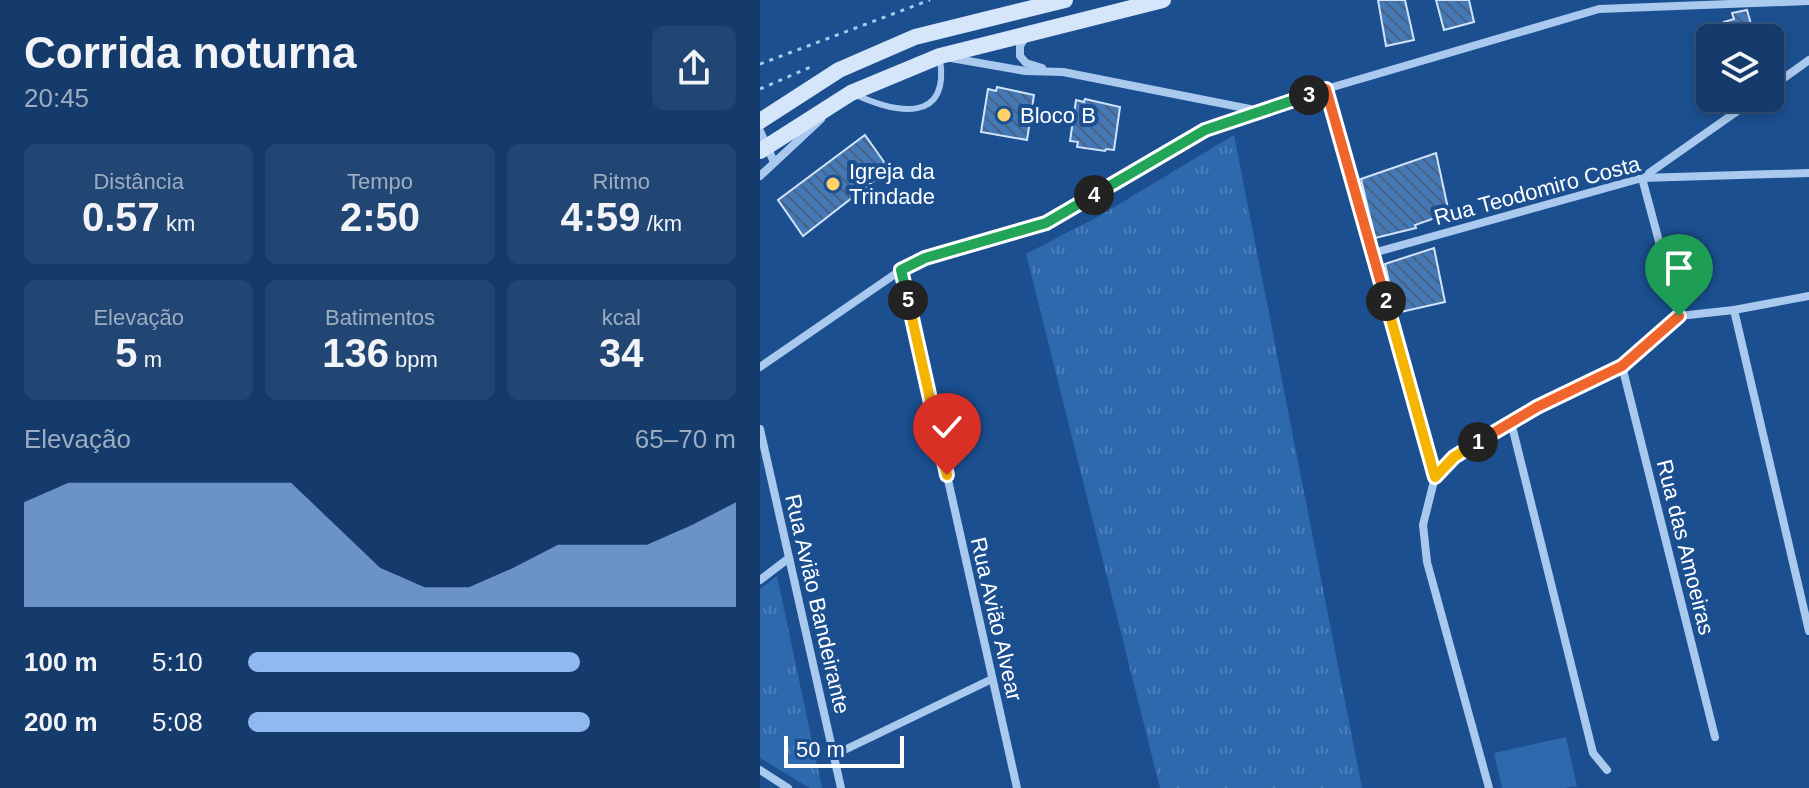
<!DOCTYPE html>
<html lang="pt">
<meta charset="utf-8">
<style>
:root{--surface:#143b6b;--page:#214673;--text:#f1f3f6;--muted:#9dadc1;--line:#33557e;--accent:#90b9f0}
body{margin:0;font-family:Arial,sans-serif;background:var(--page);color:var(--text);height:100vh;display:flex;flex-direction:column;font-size:30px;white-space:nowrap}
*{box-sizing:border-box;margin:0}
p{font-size:26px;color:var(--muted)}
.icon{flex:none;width:44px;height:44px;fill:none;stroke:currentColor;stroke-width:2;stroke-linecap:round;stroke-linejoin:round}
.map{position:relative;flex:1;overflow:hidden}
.sheet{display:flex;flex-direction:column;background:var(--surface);width:760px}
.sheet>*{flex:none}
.buttons{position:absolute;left:936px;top:24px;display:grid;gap:16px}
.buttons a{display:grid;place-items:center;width:88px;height:88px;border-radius:12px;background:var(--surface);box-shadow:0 4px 12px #0003,0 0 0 2px var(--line);font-size:40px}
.scale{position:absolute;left:24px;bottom:20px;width:120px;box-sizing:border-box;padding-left:8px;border:4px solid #fff;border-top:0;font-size:22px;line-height:28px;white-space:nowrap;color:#fff;-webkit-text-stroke:6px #1b4f8f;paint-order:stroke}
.pin{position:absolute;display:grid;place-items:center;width:68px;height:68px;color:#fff;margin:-82px -34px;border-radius:50% 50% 50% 0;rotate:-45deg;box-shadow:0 0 8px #0007}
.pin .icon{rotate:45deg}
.km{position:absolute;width:40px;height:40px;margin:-20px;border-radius:50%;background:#222;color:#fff;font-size:22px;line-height:40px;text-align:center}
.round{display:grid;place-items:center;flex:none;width:84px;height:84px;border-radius:12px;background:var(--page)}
.headline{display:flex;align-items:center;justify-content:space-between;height:136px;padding:0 24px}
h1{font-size:44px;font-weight:600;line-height:60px}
.metrics{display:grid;grid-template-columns:repeat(3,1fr);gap:12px;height:136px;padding:8px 24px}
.metrics div{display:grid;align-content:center;border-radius:12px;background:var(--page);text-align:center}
.metrics b{font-size:40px;font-weight:600}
.metrics small{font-size:22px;font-weight:400}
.metrics p{font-size:22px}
.chart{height:224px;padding:16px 24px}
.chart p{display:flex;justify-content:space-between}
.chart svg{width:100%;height:144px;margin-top:8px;fill:var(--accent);opacity:.7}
ul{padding:0 24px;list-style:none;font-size:26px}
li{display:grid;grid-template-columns:128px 96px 1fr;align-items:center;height:60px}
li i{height:20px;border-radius:10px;background:var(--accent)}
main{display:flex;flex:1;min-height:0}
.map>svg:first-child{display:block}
.grass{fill:url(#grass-tufts)}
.garden{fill:#2e69ad}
.building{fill:url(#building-back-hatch);stroke:#cfe3fa;stroke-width:2}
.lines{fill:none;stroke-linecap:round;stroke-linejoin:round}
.path{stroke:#a9c9ee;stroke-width:3;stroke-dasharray:4 6;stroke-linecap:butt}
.lane{stroke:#a9c9ee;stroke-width:6}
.street{stroke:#a9c9ee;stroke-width:8}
.secondary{stroke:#d6e6fa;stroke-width:16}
.split-1-casing{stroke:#fff;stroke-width:16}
.split-2-casing{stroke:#fff;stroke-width:16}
.split-3-casing{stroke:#fff;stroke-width:16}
.split-4-casing{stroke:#fff;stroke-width:16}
.split-5-casing{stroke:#fff;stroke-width:16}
.split-6-casing{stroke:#fff;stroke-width:16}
.split-1{stroke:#f0652b;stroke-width:10}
.split-2{stroke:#f5b400;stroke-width:10}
.split-3{stroke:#f0652b;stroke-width:10}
.split-4{stroke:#22a559;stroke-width:10}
.split-5{stroke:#22a559;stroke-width:10}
.split-6{stroke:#f5b400;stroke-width:10}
.poi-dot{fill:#ffd166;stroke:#1b4f8f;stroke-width:3}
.labels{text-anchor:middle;stroke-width:8;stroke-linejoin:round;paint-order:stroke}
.poi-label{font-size:22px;fill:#fff;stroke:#1b4f8f;text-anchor:start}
.street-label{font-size:22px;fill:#fff;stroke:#1b4f8f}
</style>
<main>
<section class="sheet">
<div class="headline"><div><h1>Corrida noturna</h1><p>20:45</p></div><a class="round"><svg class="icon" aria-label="share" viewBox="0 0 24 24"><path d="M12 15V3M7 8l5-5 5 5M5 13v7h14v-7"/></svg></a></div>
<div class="metrics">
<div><p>Distância</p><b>0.57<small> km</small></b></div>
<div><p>Tempo</p><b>2:50</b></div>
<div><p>Ritmo</p><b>4:59<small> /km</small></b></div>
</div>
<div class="metrics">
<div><p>Elevação</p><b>5<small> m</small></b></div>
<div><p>Batimentos</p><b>136<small> bpm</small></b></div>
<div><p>kcal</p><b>34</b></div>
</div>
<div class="chart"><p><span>Elevação</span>65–70 m</p>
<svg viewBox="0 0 160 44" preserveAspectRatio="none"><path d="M0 44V12L10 6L20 6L30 6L40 6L50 6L60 6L70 19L80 32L90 38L100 38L110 32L120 25L130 25L140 25L150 19L160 12V44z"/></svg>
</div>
<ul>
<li><b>100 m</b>5:10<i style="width:68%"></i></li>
<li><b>200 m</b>5:08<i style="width:70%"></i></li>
</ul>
</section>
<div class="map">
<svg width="1049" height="788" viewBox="0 0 1049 788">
<defs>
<pattern id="grass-tufts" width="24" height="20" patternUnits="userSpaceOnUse" patternTransform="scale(2)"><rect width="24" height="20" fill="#2e69ad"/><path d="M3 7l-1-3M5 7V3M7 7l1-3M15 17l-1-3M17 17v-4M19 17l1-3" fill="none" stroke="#4d80b9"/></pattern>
<pattern id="building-back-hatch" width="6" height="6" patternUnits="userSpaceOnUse" patternTransform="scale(2)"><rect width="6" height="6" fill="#4478b7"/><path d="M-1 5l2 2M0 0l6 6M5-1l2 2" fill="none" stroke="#486282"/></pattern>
</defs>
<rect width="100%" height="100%" fill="#1b4f8f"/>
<g class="grass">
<polygon points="474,135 602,788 400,788 266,254 341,215"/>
<polygon points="17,576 62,788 50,788 0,758 0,589"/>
</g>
<g class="garden">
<polygon points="0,627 23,657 0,676"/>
<polygon points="806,737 817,786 805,788 742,788 734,753"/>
</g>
<g class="building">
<polygon points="618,0 645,0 654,40 626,46"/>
<polygon points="676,0 709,0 714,22 684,30"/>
<polygon points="987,10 995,38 969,38 964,22 974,19 972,13"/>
<polygon points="237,87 274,95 267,140 221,132 228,89 236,91"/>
<polygon points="325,99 360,107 354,150 346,149 345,151 317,147 318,142 310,141 316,100 324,102"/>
<polygon points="105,135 129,169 43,236 18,200"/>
<polygon points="676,153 689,213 655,225 656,228 615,238 601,179"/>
<polygon points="674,248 685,302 636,313 625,264"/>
</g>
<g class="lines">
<g class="path">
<polyline points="0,64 170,0"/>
<polyline points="0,89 55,65"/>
</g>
<path class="lane" d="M94,94c41,19 96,31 86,-35"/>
<g class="street">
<polyline points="265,38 260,46 260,56 266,63 282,68"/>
<polyline points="191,58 265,71 303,72 500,111"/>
<polyline points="1010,88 1049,60"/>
<polyline points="566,89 675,477 663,525 667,562 729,788"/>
<polyline points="0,131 14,162"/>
<polyline points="0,176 61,119"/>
<polyline points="613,253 882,178 1049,173"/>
<polyline points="141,270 257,788"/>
<polyline points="974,310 1049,631"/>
<polyline points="919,316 882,178 996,98"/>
<polyline points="862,366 955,737"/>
<polyline points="0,367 141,270 165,258 286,223 445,130 566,89 839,9 1049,1"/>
<polyline points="751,422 833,753 847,770"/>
<polyline points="0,429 81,788"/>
<polyline points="675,477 694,457 751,422 862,366 919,316 974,310 1049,296"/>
<polyline points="0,580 29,558"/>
<polyline points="74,755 232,679"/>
<polyline points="0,770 28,788"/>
</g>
<g class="secondary">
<polyline points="0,121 79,70 155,37 305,0"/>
<polyline points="0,151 91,93 180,56 403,0"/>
</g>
</g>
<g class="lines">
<g class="split-1-casing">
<polyline id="split-1" points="718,442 777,407 862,366 919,316"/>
</g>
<g class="split-2-casing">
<polyline id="split-2" points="626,301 675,477 694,457 718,442"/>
</g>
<g class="split-3-casing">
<polyline id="split-3" points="549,95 566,89 626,301"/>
</g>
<g class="split-4-casing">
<polyline id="split-4" points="334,195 445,130 549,95"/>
</g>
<g class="split-5-casing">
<polyline id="split-5" points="148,300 141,270 165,258 286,223 334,195"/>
</g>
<g class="split-6-casing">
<polyline id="split-6" points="148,300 187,475"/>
</g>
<use href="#split-1" class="split-1"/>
<use href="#split-2" class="split-2"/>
<use href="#split-3" class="split-3"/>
<use href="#split-4" class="split-4"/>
<use href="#split-5" class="split-5"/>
<use href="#split-6" class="split-6"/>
</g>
<g class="poi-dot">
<circle cx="244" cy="115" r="8"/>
<circle cx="73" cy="184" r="8"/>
</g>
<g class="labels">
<g class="poi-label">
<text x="260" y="123">Bloco B</text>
<text x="89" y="179">Igreja da<tspan x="89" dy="25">Trindade</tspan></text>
</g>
<g class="street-label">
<text transform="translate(777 190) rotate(-15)" y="8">Rua Teodomiro Costa</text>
<text transform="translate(926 547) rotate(76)" y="8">Rua das Amoeiras</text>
<text transform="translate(58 604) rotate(77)" y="8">Rua Avião Bandeirante</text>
<text transform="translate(237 619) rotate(77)" y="8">Rua Avião Alvear</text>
</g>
</g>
</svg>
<div class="buttons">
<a><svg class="icon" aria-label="layers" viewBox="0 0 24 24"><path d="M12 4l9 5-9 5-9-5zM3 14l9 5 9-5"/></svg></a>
</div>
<div class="scale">50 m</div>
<div class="pin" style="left:919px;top:316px;background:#1e9e55"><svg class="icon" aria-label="arrive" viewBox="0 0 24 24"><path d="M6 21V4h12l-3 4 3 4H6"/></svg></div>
<div class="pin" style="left:187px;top:475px;background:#d93025"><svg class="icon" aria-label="check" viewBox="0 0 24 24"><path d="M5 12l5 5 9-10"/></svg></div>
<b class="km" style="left:718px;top:442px">1</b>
<b class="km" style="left:626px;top:301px">2</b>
<b class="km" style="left:549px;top:95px">3</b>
<b class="km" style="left:334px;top:195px">4</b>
<b class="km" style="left:148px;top:300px">5</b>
</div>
</main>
